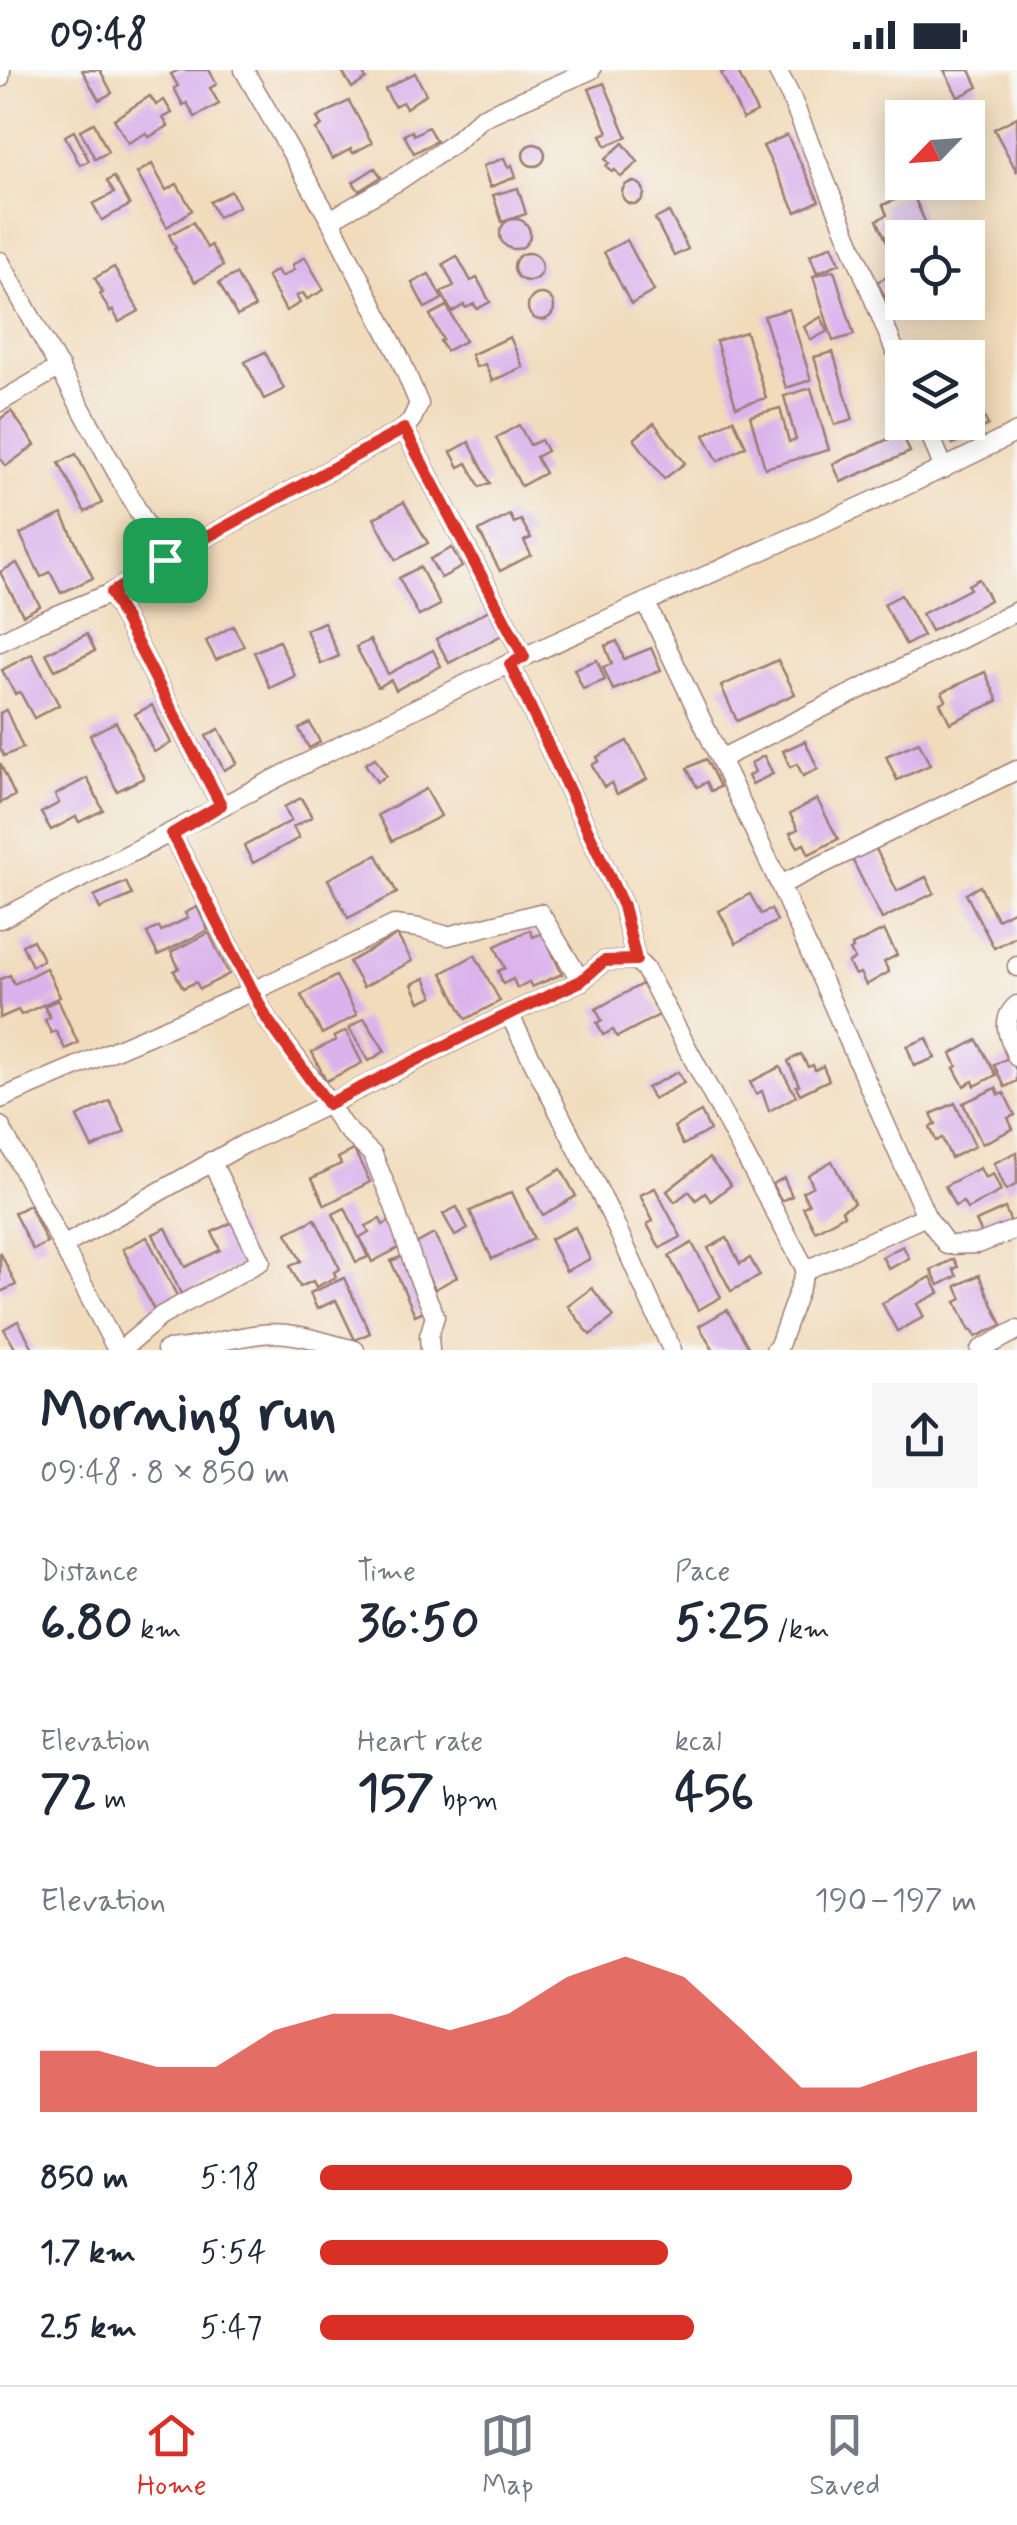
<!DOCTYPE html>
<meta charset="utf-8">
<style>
:root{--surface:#fff;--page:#f6f6f7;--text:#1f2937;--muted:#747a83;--line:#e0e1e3;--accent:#d93025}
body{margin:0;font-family:Mynerve,sans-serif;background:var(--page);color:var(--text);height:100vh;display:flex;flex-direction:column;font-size:38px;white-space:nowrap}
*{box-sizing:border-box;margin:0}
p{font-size:32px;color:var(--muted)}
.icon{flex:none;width:55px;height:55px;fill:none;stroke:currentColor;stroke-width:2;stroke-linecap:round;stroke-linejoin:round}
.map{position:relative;height:1280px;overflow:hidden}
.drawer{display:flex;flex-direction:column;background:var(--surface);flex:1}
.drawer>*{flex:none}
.needle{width:65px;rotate:245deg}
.fabs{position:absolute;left:885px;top:30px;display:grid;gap:20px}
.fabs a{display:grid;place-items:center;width:100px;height:100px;border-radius:0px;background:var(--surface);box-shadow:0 5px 25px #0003;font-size:50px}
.pin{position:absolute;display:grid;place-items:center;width:85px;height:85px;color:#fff;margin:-42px;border-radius:20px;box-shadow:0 5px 15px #0006}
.round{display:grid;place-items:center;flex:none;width:105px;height:105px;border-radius:0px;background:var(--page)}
.overview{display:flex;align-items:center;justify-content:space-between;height:170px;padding:0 40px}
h1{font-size:55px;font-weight:800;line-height:75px}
.figures{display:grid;grid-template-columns:repeat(3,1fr);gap:15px;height:170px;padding:10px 40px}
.figures div{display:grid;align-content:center}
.figures b{font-size:50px;font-weight:800}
.figures small{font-size:28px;font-weight:400}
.figures p{font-size:28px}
.chart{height:280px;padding:20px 40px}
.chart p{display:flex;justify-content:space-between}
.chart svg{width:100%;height:180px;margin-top:10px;fill:var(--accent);opacity:.7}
ul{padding:0 40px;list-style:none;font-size:32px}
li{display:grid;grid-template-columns:160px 120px 1fr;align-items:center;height:75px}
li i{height:25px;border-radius:12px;background:var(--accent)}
.status{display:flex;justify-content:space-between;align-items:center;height:70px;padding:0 50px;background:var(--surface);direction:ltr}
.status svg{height:28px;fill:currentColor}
.tab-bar{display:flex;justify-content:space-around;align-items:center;height:140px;border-top:2px solid var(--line);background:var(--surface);font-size:28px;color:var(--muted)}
.tab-bar a{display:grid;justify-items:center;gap:5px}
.tab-bar .on{color:var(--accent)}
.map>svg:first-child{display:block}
.building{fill:#dab3ec}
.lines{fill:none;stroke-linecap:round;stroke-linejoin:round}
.street-casing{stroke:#9e7d73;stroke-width:21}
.street{stroke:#fff;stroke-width:18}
.route-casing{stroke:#fff;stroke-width:20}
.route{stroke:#d93025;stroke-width:12}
</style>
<div class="status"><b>09:48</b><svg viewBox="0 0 49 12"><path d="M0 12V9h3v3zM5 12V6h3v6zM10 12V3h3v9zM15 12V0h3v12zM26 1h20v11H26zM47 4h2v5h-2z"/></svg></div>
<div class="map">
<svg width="1017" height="1280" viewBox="0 0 1017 1280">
<rect width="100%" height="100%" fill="#f6f6f2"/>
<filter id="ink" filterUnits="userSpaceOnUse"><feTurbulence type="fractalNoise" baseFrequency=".01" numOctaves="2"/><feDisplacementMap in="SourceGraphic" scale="20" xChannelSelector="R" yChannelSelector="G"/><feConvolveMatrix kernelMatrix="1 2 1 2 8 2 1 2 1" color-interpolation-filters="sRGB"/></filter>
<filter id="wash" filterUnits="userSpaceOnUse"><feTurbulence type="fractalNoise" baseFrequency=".0048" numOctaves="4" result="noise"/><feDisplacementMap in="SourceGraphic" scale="40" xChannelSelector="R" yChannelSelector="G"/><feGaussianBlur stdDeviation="2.25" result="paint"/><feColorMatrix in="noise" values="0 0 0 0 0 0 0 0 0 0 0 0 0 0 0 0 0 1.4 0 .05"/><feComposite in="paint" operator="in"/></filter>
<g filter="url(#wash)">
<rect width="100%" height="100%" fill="#f1dbbb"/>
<g id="blocks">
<g class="building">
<polygon points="82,0 100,0 112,23 99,30"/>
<polygon points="179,0 209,0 217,14 210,18 219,34 195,47 187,33 183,35 174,18 178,16 171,4"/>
<polygon points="341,0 361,0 366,9 352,18"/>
<polygon points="728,0 737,0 757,42 743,49 721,3"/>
<polygon points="944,0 970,0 978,17 958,27"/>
<polygon points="415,3 426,24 406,38 402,32 394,36 385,19"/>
<polygon points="604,13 627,67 606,76 601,65 608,62 589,19"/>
<polygon points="150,26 156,35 164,30 172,43 163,48 168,56 149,67 146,63 128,73 114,49"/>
<polygon points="349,31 372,73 353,83 351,79 332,89 316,60 322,56 317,48"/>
<polygon points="975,32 982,46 968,54 968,48 944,48"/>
<polygon points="1017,47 1017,102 994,59"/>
<polygon points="94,53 108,82 95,89 80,60"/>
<polygon points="428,57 436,71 414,83 404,65 412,61 414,65"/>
<polygon points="74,61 89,91 80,95 65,66"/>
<polygon points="787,65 819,131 796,142 763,76"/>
<polygon points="623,73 638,92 621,107 615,100 612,102 606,96 609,93 605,89"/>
<circle cx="534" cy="85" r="11"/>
<polygon points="504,88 508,97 512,95 516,107 490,117 483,96"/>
<polygon points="152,94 166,120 177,114 192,140 167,157 137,103"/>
<polygon points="375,98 381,107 359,121 353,112"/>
<polygon points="114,107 130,135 102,150 93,134 114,123 107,111"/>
<circle cx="633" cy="123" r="11"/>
<polygon points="518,118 526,144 502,152 493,125"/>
<polygon points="231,121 239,136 218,147 210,132"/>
<polygon points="912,122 932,168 902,168 902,181 893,185 877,150 887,145 883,135"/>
<polygon points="669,142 688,179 674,186 655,149"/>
<circle cx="515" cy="164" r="15"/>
<polygon points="193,152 207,178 211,175 223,196 195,212 174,179 176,178 169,165"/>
<polygon points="627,170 654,221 631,234 604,182"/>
<polygon points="832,175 840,193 817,203 810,185"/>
<circle cx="528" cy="197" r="14"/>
<polygon points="457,186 471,211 477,208 490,232 477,239 474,234 466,238 464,235 452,242 441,222 454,216 443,194"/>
<polygon points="305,187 324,220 307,229 303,223 296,226 300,233 286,241 267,206 277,200 281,207 294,200 292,195"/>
<polygon points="114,197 139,241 119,252 113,240 110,242 100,224 103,223 95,208"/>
<polygon points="902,199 902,232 928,232 897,249 877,212"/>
<polygon points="834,200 854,265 833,271 813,206"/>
<polygon points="236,204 255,237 237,246 219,213"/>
<polygon points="429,204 442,229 425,238 412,213"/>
<circle cx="541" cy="237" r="13"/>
<polygon points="447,236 465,271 446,281 440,271 443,270 430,245"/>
<polygon points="789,239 811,310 786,318 764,246"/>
<polygon points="821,247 828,261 811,270 804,257"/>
<polygon points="746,262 766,328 736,337 716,271"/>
<polygon points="510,267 523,297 492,311 485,294 476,297 471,285"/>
<polygon points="265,282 284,319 264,329 245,292"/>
<polygon points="833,282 853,350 835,355 814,287"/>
<polygon points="811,318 829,380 765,398 750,346 780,338 789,372 796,370 784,326"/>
<polygon points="11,341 35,375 6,396 0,388 0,349"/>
<polygon points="983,345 988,355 953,374 946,360 960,352 968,352 968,347 970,352"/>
<polygon points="733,349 746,376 718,391 704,365"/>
<polygon points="654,353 685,393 664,409 634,369"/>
<polygon points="519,355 530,375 541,370 547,381 536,387 545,403 521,416 496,368"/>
<polygon points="902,363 910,382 841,412 833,394"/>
<polygon points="469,372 490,413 480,417 467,393 459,397 451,382"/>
<polygon points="76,384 102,433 85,442 59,393"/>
<polygon points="404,432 428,473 396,490 374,448"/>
<polygon points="62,444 93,508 61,523 50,502 41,507 20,464"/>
<polygon points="510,445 514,453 521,450 531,468 524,471 531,485 500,501 479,461"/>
<polygon points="452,478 462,497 441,508 430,489"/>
<polygon points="17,493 40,536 23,545 0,502"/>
<polygon points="420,497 440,535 419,546 399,508"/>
<polygon points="979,509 990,530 931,561 922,544 970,519 968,515"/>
<polygon points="901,525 923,566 906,575 884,534"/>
<polygon points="489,540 502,565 449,593 436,569"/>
<polygon points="324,552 339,586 321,594 306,560"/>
<polygon points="233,556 244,576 216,590 206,571"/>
<polygon points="87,564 95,581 55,600 46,583"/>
<polygon points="370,570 388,604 433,580 441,596 396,620 391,610 378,617 356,577"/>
<polygon points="279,571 295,606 270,618 254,582"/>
<polygon points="617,571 624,589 651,578 661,600 613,620 603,597 612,594 605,576"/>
<polygon points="32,584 59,635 34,648 20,622 15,624 2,600"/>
<polygon points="597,590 605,610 583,619 574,599"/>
<polygon points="778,590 795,624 737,651 721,616"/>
<polygon points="985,602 998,631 950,653 940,633 946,630 942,622"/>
<polygon points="152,635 171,673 154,682 135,644"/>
<polygon points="6,640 23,678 4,686 0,678 0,643"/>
<polygon points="116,652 144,708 117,721 90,665"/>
<polygon points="310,653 320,672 309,678 299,659"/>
<polygon points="219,659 237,693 224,700 206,666"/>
<polygon points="627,671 647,709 617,724 611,713 604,717 592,695 599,691 597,687"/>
<polygon points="805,671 818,699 803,706 797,694 790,697 783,681"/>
<polygon points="919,672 930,695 897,710 886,686"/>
<polygon points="764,686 773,704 752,714 748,706 755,702 751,693"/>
<polygon points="375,688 386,706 377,712 365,694"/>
<polygon points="706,689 720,717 711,721 707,712 697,717 687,698"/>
<polygon points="0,693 15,726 0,733"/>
<polygon points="87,708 103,740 79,752 76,747 51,760 41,743 59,733 55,725"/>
<polygon points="426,719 441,746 392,771 378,745"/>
<polygon points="301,728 312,747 293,757 299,768 253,793 244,776 291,751 284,737"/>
<polygon points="817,729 838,769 809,784 804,774 798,777 790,763 798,759 790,744"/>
<polygon points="875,777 897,821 926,807 934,823 882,849 852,789"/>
<polygon points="377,785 397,823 348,848 328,809"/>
<polygon points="126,812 132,825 100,839 94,826"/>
<polygon points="980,816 997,849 1017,839 1017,866 994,878 966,824"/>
<polygon points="750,824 761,844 771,839 777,851 736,873 719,841"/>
<polygon points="197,837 208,860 158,885 147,863 159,857 161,861 188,848 185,843"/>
<polygon points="530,860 533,867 543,863 562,904 532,917 529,912 517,918 513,909 503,914 498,901 505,898 495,876"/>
<polygon points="884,860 897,885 884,892 889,902 866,915 860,903 855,905 848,893 855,889 850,881 853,879 852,876"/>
<polygon points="209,863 229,904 200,919 196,912 183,918 174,901 179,898 171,882"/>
<polygon points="397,865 412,891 363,917 349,892"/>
<polygon points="33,870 43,890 32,896 22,875"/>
<polygon points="475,885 500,931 466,949 442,903"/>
<polygon points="46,898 60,927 21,945 18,940 0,948 0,909 10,905 14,914"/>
<polygon points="336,906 357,945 322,964 301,925"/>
<polygon points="425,908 433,926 420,932 412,914"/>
<polygon points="644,913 661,944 617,967 613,960 603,965 597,953 602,951 596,939"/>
<polygon points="58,930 78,973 65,979 56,961 51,963 45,950 50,947 44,936"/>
<polygon points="364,948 385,981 369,991 349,958"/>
<polygon points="346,961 362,993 326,1011 312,982 336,970 334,967"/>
<polygon points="927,968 935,988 914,996 907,976"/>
<polygon points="977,970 996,1005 975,1016 973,1011 964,1016 954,998 957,996 951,984"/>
<polygon points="801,984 808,997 813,995 815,1000 823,996 829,1010 800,1024 796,1016 799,1015 788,991"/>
<polygon points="1010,987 1017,1002 1017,1011 1005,1017 994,995"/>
<polygon points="780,997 796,1026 769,1041 762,1021 756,1024 750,1012"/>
<polygon points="678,1002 684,1013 653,1029 647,1018"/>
<polygon points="996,1018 999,1025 1004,1023 1015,1045 1008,1048 1013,1059 982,1074 963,1033"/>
<polygon points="110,1031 125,1062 92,1078 77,1047"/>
<polygon points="955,1033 975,1076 951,1088 942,1068 936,1071 930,1057 936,1054 931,1044"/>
<polygon points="701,1042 710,1060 683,1075 674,1057"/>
<polygon points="354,1080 370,1112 325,1135 312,1108 341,1094 338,1088"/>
<polygon points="1017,1082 1017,1114 1006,1120 994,1093"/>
<polygon points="709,1088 731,1115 711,1131 705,1123 696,1130 689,1121 675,1132 667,1121"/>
<polygon points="832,1091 854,1133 842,1140 844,1145 815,1161 803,1137 809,1134 802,1122 813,1116 808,1105"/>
<polygon points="980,1098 985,1108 993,1104 1001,1121 967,1139 963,1132 955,1136 945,1116"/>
<polygon points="561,1099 576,1126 543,1145 528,1118"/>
<polygon points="784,1108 792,1126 781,1131 772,1114"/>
<polygon points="655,1118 681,1167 660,1178 647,1154 653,1151 640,1125"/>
<polygon points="512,1122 534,1169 492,1189 470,1141"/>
<polygon points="29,1135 47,1173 33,1180 14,1143"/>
<polygon points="457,1137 468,1159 455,1166 443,1144"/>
<polygon points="345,1138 368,1187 356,1192 333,1144"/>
<polygon points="1005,1138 1011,1153 983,1166 976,1151"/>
<polygon points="315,1149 340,1199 334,1202 336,1207 316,1217 313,1211 300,1217 290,1196 301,1191 287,1163"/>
<polygon points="380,1149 383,1155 392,1150 404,1175 372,1192 360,1167 369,1162 366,1156"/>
<polygon points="235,1151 253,1190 181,1224 153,1164 166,1158 185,1197 220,1180 212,1162"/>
<polygon points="575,1157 590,1189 566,1201 550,1169"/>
<polygon points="434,1164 457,1207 435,1219 412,1176"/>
<polygon points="147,1167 178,1228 154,1240 123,1179"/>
<polygon points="727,1168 740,1194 750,1188 760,1206 731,1221 708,1178"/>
<polygon points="692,1173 721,1227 698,1240 669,1186"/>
<polygon points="903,1176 909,1188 889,1199 882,1187"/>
<polygon points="0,1182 16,1215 0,1222"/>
<polygon points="405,1185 428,1239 415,1245 391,1191"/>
<polygon points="954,1189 958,1197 953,1199 957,1206 939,1215 931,1200"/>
<polygon points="979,1205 1002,1255 976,1267 972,1260 970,1261 956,1232 962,1229 956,1216"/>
<polygon points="931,1207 939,1223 917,1234 924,1247 897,1261 882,1233"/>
<polygon points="344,1208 370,1263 355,1270 336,1230 317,1239 310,1223"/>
<polygon points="592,1218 614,1247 590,1265 568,1236"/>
<polygon points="727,1240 750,1280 713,1280 699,1256"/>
<polygon points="18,1251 34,1280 16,1280 4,1259"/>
</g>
</g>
</g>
<g filter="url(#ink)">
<use href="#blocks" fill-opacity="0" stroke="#9e7d73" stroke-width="2.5"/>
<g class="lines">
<g class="street-casing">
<g id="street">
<polyline points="777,0 791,27 902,298"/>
<polyline points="0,8 1,0"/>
<polyline points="330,150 398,111 454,73 481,48 591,0"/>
<polyline points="0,191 165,490"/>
<polyline points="0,332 60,297"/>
<polyline points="925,352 944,399"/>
<polyline points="404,359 524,587"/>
<polyline points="111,523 221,735"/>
<polyline points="646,533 780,815 926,1146 947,1175 978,1174 1017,1159"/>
<polyline points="0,572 35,554 111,523 165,490 404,359 412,349 419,334 399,286 330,150 244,0"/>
<polyline points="510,594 623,836 636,890"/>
<polyline points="720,689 1017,541"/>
<polyline points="172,764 267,949 315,1013 343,1056 373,1085 394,1136 418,1207 435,1246 429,1266 430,1280"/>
<polyline points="780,815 1017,700"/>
<path d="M0,849c176,-87 349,-182 528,-264 163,-75 329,-142 489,-223"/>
<polyline points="1017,896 1017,897"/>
<path d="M1017,935c-18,15 -8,34 0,52"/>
<polyline points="509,944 611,1145 672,1280"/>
<polyline points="0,1029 251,922 394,855 419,858 448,866 540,843 581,911"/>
<polyline points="0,1056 117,1280"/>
<polyline points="63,1176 244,1074 329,1034 509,944 581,911 604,891 636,890 645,899 806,1200"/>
<polyline points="121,1280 161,1246 261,1191 211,1091"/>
<path d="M166,1280c34,-1 63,-13 95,-16 33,-4 63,9 94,16"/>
<polyline points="775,1280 778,1278 806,1200 926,1146"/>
<polyline points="980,1280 1017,1260"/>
</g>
</g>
<use href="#street" class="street"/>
</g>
</g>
<g class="lines" filter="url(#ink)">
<g class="route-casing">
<polygon id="route" points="404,359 524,587 510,594 623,836 636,890 604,891 581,911 509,944 328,1034 267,949 172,764 221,735 111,523 165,490"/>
</g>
<use href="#route" class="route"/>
</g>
</svg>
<div class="fabs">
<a><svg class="needle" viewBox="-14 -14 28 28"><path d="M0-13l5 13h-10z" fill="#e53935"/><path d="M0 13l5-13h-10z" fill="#747a83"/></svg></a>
<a><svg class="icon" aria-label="locate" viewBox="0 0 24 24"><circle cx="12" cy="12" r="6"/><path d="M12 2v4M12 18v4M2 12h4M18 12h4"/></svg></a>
<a><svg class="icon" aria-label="layers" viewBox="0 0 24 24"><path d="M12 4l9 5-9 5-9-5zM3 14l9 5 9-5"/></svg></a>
</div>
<div class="pin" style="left:165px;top:490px;background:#1e9e55"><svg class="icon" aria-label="arrive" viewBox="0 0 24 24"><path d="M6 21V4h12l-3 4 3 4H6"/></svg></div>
</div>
<section class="drawer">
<div class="overview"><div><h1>Morning run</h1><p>09:48 · 8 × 850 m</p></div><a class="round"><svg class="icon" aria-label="share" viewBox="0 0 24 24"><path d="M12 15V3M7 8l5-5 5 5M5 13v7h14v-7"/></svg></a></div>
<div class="figures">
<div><p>Distance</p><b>6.80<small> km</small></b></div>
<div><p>Time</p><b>36:50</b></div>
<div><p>Pace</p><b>5:25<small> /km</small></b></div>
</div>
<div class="figures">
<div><p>Elevation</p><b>72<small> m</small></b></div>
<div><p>Heart rate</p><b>157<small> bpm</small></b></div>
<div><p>kcal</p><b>456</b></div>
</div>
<div class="chart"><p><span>Elevation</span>190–197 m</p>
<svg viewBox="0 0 160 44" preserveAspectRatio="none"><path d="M0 44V29L10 29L20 33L30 33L40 24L50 20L60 20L70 24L80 20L90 11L100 6L110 11L120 24L130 38L140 38L150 33L160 29V44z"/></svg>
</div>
<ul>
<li><b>850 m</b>5:18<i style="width:81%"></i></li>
<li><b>1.7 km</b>5:54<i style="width:53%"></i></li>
<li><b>2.5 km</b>5:47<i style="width:57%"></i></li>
</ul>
</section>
<nav class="tab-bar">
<a class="on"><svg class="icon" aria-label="home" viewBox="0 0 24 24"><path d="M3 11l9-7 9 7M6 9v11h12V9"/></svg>Home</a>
<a><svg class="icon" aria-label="map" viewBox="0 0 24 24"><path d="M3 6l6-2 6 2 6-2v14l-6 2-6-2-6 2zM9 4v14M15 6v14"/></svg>Map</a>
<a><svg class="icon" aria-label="saved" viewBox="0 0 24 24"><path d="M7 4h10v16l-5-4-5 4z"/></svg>Saved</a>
</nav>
